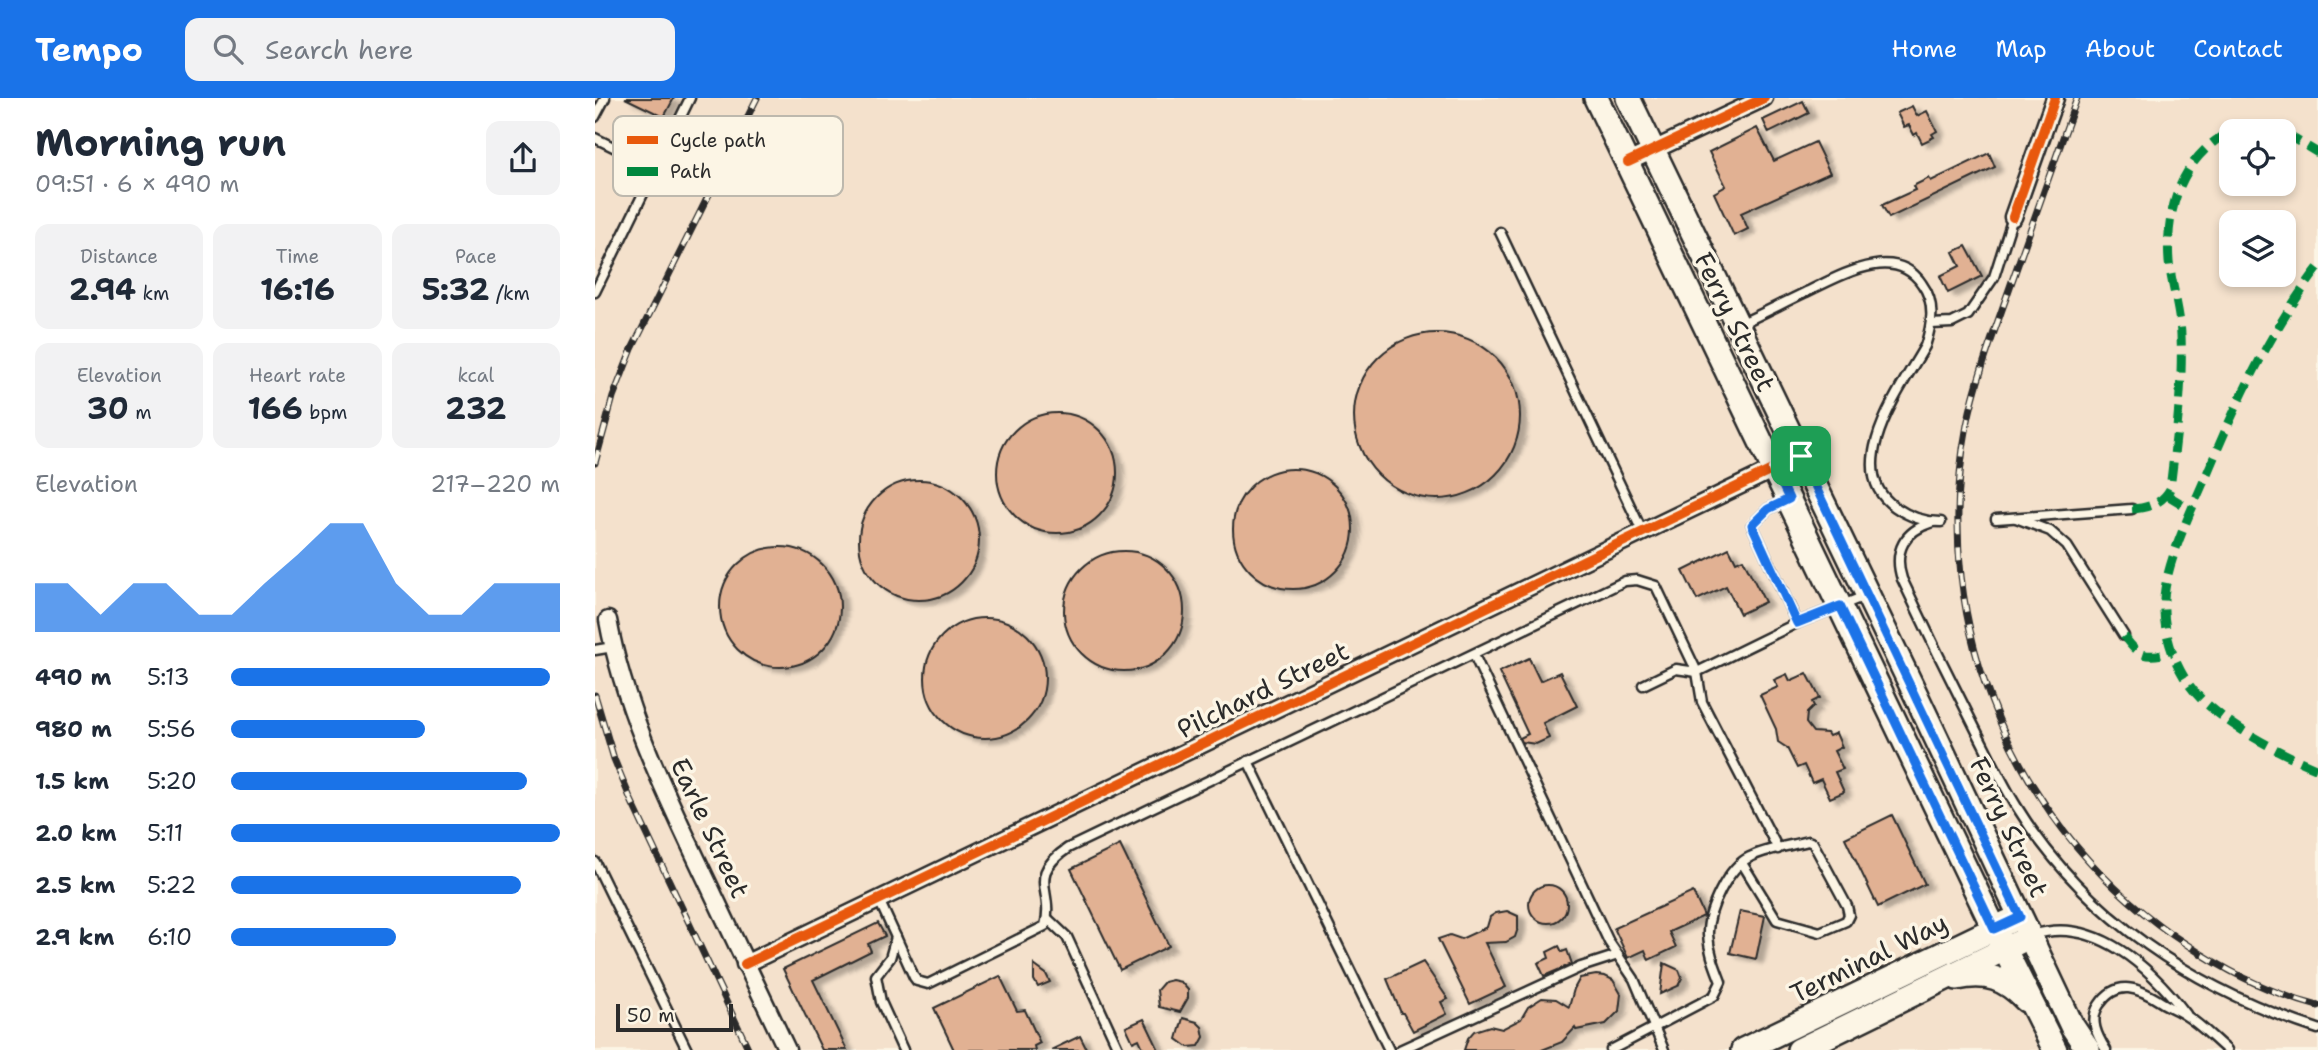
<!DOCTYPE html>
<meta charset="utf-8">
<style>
:root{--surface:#fff;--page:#f2f2f3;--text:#1f2937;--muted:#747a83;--accent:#1a73e8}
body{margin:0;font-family:"Shantell Sans",sans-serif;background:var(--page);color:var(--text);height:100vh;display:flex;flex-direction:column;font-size:26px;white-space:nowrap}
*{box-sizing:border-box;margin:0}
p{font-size:23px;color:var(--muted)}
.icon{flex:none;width:38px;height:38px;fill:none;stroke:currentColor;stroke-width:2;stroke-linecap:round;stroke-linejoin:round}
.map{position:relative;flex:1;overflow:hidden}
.drawer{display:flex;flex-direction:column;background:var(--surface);width:595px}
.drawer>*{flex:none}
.tools{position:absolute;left:1624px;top:21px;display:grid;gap:14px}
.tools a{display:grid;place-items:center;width:77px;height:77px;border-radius:14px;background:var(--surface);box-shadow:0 4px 10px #0003;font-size:35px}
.scale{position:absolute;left:21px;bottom:18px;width:117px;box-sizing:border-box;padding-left:7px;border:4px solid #2b2b2b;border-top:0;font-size:19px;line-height:24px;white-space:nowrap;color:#2b2b2b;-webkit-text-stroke:5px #fcf5e5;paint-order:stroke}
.pin{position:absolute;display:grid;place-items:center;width:60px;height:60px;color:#fff;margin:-30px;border-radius:14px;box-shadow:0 4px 10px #0006}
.round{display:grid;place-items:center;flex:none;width:74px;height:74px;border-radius:14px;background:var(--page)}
.head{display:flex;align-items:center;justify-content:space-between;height:119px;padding:0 35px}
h1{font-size:38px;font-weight:700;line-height:52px}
.stats{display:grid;grid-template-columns:repeat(3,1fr);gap:10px;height:119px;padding:7px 35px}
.stats div{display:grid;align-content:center;border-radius:14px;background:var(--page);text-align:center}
.stats b{font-size:30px;font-weight:700}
.stats small{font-size:19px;font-weight:400}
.stats p{font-size:19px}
.chart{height:196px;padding:14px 35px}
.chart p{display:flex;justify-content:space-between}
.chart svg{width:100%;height:126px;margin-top:7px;fill:var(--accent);opacity:.7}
ul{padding:0 35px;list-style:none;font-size:23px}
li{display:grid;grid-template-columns:112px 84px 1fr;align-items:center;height:52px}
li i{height:18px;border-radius:9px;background:var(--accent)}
header{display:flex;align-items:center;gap:42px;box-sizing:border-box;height:98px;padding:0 35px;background:var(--accent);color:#fff}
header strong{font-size:33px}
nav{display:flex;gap:38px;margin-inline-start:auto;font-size:24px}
.search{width:490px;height:63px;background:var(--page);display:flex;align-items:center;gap:18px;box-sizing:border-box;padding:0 24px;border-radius:14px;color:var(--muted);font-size:26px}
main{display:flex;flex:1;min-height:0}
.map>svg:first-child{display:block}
.built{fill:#f4e1cc;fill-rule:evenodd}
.building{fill:#e1b193;stroke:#2b2b2b;stroke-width:2;filter:url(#shadow)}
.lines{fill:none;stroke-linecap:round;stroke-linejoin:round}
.lane-casing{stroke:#2b2b2b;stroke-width:13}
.street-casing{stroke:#2b2b2b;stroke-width:21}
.secondary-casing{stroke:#2b2b2b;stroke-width:28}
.lane{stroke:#fcf5e5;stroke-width:8}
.street{stroke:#fcf5e5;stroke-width:16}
.secondary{stroke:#fcf5e5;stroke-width:23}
.rail-casing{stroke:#2b2b2b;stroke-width:7}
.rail{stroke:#fcf5e5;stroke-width:4.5;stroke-dasharray:13;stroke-linecap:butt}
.quiet{stroke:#00873e;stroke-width:9;stroke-dasharray:18 9;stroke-linecap:butt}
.cycleway-casing{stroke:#fcf5e5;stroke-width:15}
.cycleway{stroke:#e8590c;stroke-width:10}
.route-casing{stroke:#fff;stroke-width:14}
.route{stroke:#1a73e8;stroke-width:9}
.labels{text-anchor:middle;stroke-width:7;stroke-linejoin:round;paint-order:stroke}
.street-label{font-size:26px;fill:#2b2b2b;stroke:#fcf5e5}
.key{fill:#fcf5e5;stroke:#bdb8ad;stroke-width:2}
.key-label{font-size:19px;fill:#2b2b2b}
</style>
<header>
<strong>Tempo</strong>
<div class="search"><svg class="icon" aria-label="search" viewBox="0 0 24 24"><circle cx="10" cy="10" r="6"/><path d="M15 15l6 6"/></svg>Search here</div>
<nav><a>Home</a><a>Map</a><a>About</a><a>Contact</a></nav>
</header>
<main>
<section class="drawer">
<div class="head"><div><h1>Morning run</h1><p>09:51 · 6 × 490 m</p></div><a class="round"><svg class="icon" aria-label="share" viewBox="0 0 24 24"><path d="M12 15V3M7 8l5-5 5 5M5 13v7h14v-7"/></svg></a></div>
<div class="stats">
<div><p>Distance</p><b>2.94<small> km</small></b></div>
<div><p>Time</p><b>16:16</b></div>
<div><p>Pace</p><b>5:32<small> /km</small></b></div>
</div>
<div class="stats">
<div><p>Elevation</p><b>30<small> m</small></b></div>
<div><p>Heart rate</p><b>166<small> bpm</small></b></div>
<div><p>kcal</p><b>232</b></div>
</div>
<div class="chart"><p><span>Elevation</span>217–220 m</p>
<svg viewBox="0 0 160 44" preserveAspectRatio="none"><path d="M0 44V27L10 27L20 38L30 27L40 27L50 38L60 38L70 27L80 17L90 6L100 6L110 27L120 38L130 38L140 27L150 27L160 27V44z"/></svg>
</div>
<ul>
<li><b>490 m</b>5:13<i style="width:97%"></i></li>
<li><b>980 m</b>5:56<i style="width:59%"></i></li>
<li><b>1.5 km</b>5:20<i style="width:90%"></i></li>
<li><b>2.0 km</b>5:11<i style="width:100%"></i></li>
<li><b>2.5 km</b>5:22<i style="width:88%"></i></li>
<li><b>2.9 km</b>6:10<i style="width:50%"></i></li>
</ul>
</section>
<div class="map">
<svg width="1723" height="952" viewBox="0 0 1723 952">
<defs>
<filter id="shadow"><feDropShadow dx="7" dy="4" stdDeviation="2" flood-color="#0004"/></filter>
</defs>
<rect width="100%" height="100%" fill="#fcf5e5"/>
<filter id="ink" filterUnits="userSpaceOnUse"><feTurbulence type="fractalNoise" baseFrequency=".0143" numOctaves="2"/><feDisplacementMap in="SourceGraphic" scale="14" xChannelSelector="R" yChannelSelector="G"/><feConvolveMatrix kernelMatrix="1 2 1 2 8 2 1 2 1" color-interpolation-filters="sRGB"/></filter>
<g filter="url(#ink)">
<path class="built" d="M0,0h1723v952h-1723zM1636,33h53v53h-53zM1636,124h53v53h-53z"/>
<g class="building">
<polygon points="30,0 79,0 69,19"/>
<polygon points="1208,3 1214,15 1174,35 1168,22"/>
<polygon points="1317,8 1322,18 1332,13 1342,33 1337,36 1339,39 1327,45 1322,35 1319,37 1314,27 1309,29 1302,15"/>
<polygon points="1162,30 1179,63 1220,44 1235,75 1146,115 1153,131 1139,138 1119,95 1131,88 1114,54"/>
<polygon points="1394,55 1400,69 1294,120 1287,107 1320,92 1318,88 1334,80 1336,83"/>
<polygon points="1371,148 1387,178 1353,195 1345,178 1365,168 1358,154"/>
<circle cx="842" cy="318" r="83"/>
<circle cx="462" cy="375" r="60"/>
<circle cx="698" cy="431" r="60"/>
<circle cx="324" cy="442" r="60"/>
<circle cx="185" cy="509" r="60"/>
<polygon points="1134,450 1141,464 1148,461 1170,504 1145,516 1131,488 1102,502 1088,473"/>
<circle cx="529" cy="513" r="60"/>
<circle cx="390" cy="580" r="60"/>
<polygon points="934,560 945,583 965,574 982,608 948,625 954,640 941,646 927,644 925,640 933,636 904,574"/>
<polygon points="1212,575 1225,600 1217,604 1219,608 1212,615 1211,625 1218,634 1232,635 1234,638 1241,635 1247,649 1239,653 1248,671 1240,674 1249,694 1235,700 1226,681 1217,685 1209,667 1202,670 1192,650 1183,644 1181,631 1165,597 1183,589 1179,582 1192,576 1195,583"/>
<polygon points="1297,717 1330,786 1283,809 1250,740"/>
<polygon points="525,747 574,848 525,872 476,771"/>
<circle cx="953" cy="806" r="19"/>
<polygon points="1098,794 1109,818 1074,834 1081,849 1054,862 1050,852 1033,860 1019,830"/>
<polygon points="912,813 923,818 923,830 920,839 911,844 890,845 911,889 875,906 843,841 855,837 866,841 892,829 895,819 901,815"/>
<polygon points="1145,813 1170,818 1161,861 1135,855"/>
<polygon points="283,825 290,838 273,846 276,853 218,882 252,952 227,952 188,871"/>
<polygon points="964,848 967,854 972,852 977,866 949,878 943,865 954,860 952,854"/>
<polygon points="828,864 853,901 846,904 852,916 818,933 808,915 806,915 792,881"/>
<polygon points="1069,865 1084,872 1087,880 1083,888 1065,896"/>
<polygon points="439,867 451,876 455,884 443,889 439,882"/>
<polygon points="1001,877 1010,878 1018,882 1026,896 1024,913 1011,926 981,932 980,930 967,944 947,952 869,952 873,940 879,933 895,928 907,931 926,921 933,909 947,900 961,901 974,909 979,891 985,880"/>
<polygon points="405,878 422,913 430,912 445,945 439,948 440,952 359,952 339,910"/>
<polygon points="577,882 586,884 593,892 593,900 585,914 564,909 562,892 569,884"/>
<polygon points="588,920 602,924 607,929 609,939 604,948 593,949 582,941"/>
<polygon points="549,921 564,952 549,952 544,941 538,944 531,929"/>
<polygon points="485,938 492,952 456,952"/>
</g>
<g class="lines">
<g class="lane-casing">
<g id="lane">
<polyline points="0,19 10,0"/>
<polyline points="0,40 61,70"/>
<polyline points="905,134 1048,435"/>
<polyline points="0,194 95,0"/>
<path d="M1145,226c22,-10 43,-21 64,-31 33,-15 90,-51 118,-9 14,19 10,41 3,62 -23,41 -85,123 -30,161 13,9 29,15 46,15"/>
<polyline points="1336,226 1357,225 1373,217 1399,179 1418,119"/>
<polyline points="1192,402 1173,411 1157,427 1202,525"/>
<polyline points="1421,420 1455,433 1472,448 1529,538"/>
<polyline points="1401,421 1537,411"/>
<path d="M1338,424c-29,9 -40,29 -31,57 24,51 49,102 75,153 13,25 25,51 40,75 68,111 180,183 301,222"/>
<polyline points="0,552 18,549"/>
<polyline points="879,557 1014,844 1039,881 1069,952"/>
<polyline points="1048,587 1081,571 1102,574"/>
<polyline points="653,663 794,952"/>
<polyline points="1183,751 1107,604 1102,574 1202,525 1270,498"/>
<polyline points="0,764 92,952"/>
<polyline points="284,802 301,839 295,860 281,878 286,904 308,952"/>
<polyline points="452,820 472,839 524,952"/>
<path d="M1438,837c62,-20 118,33 153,79"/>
<path d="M301,839l18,40 3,4 11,3 117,-58c10,-36 -20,-49 23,-78l557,-267 12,-1 19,6 41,86"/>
<polyline points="805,952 986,869 1023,857"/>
<path d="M1016,952l103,-54 7,-14c-6,-16 -12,-30 -13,-47 -1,-24 20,-68 42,-78 17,-9 40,-11 58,-16l5,2 34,63 2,9 -3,6 -26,11 -43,-12 -35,-57"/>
<path d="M1511,952c-9,-14 -17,-30 -7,-45 18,-27 40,-17 62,-3 8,5 16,8 24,13 15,9 28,23 42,35"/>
</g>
</g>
<g class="street-casing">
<g id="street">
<polyline points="1033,64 1169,0"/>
<polyline points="1418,119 1460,0"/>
<path d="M13,522c15,83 52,162 88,238 30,64 60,128 91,192"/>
<polyline points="150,866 1206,358"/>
</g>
</g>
<g class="secondary-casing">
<g id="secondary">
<polyline points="1001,0 1399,830 1460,952"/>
<polyline points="1033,0 1320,595 1477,928 1493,952"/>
<path d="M1362,880c30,-6 48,0 69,22"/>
<polyline points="1148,952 1413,824"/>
<polyline points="1204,952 1422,845"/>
</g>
</g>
<use href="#lane" class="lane"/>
<use href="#street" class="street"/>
<use href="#secondary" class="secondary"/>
<g class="rail-casing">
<g id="rail">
<path d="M1482,0c-22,62 -44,124 -66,186 -16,46 -34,92 -44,141 -39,202 50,410 222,521 39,26 84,48 129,60"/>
<polyline points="0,365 18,299 37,251 162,0"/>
<polyline points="0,597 19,661 36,702 154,952"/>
</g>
</g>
<use href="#rail" class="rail"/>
<g class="quiet">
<polyline points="1637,33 1660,28 1684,33"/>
<polyline points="1689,35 1723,55"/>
<path d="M1723,170c-47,62 -79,129 -109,201 -15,36 -38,82 -44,120 -6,40 11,90 43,116 31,27 72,48 110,64"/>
<polyline points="1572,397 1597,412"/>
<path d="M1537,411c15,-1 30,-5 38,-20 6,-51 13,-102 11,-154 -1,-24 -9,-49 -12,-73 -4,-53 13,-106 62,-131"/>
<path d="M1529,538c15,22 23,22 48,16"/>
</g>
<g class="cycleway-casing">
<g id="cycleway">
<polyline points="1033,64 1169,0"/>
<polyline points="1418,119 1460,0"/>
<polyline points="150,866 1206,358"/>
</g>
</g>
<use href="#cycleway" class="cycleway"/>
</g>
</g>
<g class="lines" filter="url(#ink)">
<g class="route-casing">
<polygon id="route" points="1206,358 1425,819 1399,831 1245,508 1202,525 1157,427 1173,411 1194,401 1180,371"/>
</g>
<use href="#route" class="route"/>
</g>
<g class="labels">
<g class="street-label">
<text transform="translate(1140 224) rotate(64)" y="9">Ferry Street</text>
<text transform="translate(668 592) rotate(-26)" y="9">Pilchard Street</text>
<text transform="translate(1414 729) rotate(65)" y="9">Ferry Street</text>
<text transform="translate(115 730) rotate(65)" y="9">Earle Street</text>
<text transform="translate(1274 860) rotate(-26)" y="9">Terminal Way</text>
</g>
</g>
<rect x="18" y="18" width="230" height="80" rx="10" class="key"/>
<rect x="32" y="38" width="31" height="8" fill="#e8590c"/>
<rect x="32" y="69" width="31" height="9" fill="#00873e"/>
<g class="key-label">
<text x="75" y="49">Cycle path</text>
<text x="75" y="80">Path</text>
</g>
</svg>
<div class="tools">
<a><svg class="icon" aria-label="locate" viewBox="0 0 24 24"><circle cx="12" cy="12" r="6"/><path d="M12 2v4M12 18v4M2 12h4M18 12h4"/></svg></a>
<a><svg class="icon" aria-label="layers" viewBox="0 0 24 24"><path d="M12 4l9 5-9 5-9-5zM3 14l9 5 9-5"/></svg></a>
</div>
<div class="scale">50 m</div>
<div class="pin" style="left:1206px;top:358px;background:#1e9e55"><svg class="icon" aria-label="arrive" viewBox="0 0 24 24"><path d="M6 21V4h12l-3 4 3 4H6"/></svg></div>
</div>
</main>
